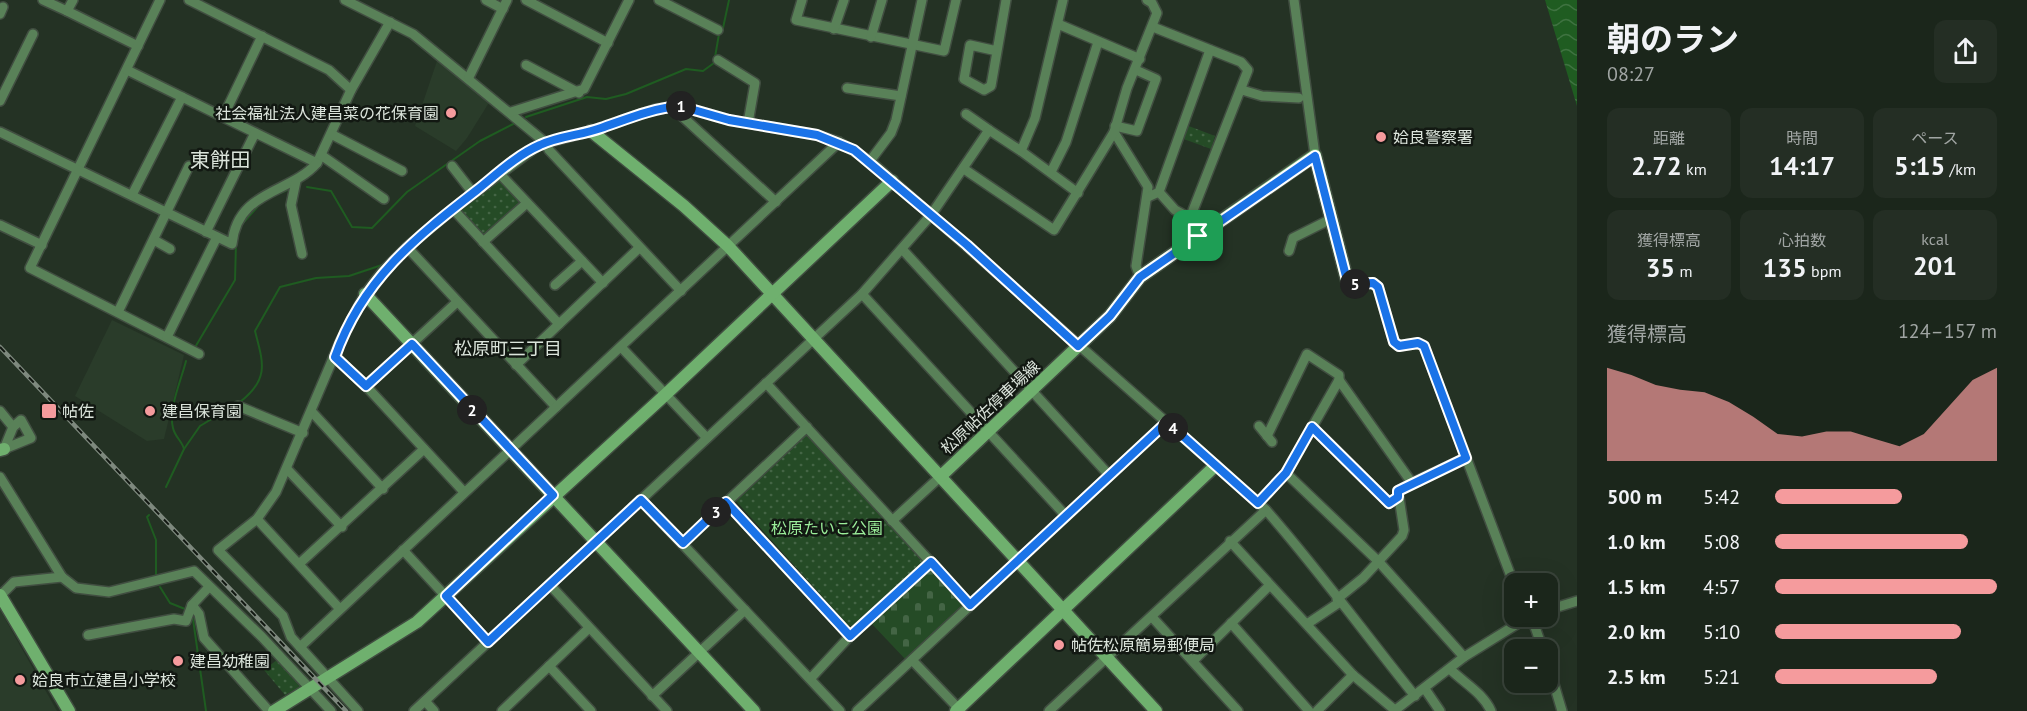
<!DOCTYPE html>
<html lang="ja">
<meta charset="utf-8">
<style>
:root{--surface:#1b261b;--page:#242e24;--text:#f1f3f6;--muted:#a0a5a3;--line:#39433a;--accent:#f59b9d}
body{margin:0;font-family:"PT Sans","Noto Sans JP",sans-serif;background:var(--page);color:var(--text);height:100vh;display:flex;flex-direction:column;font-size:22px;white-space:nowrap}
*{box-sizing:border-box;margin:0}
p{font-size:20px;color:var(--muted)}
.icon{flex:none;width:33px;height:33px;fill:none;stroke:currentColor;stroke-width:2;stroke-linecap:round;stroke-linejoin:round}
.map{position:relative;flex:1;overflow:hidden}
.side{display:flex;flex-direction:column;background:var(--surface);width:450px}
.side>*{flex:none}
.controls{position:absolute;left:1504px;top:573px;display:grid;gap:12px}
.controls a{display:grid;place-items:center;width:54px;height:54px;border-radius:12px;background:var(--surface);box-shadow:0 6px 24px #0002,0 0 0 2px var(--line);font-size:30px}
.pin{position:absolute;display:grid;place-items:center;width:51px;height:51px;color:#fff;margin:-26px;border-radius:12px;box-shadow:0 3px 9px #0006}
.km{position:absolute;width:30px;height:30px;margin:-15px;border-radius:50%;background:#222;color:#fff;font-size:16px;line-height:30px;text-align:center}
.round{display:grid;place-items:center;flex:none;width:63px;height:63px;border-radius:12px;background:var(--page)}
.head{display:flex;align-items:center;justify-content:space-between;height:102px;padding:0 30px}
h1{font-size:33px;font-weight:700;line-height:45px}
.metrics{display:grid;grid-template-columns:repeat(3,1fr);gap:9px;height:102px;padding:6px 30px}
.metrics div{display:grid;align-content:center;border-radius:12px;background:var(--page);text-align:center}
.metrics b{font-size:26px;font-weight:700}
.metrics small{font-size:16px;font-weight:400}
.metrics p{font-size:16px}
.chart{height:168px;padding:12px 30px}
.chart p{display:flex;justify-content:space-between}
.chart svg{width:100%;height:108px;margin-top:6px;fill:var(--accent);opacity:.7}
ul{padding:0 30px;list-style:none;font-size:20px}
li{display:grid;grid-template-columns:96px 72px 1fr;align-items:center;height:45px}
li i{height:15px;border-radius:8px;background:var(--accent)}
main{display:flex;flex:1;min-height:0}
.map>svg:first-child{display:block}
.built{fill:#2a3c2a}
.cemetery{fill:url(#cemetery-stones)}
.park{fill:url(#park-dots)}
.water{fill:url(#water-waves)}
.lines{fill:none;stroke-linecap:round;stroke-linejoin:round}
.stream{stroke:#1f5c21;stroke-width:2}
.street-casing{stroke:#414e41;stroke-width:12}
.secondary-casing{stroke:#414e41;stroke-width:15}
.street{stroke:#598158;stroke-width:9}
.secondary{stroke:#6fb06e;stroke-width:12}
.rail-casing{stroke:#7e897e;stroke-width:4.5}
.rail{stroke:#121812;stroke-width:2;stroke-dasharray:7;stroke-linecap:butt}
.route-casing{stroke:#fff;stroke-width:12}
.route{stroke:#1a73e8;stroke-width:8}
.poi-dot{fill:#f59b9d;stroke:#121812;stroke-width:2}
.labels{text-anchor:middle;stroke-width:5;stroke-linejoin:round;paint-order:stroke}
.poi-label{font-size:16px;fill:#dbe4db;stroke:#121812;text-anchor:start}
.street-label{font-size:16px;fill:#dbe4db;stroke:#121812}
.park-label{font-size:16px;fill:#9bee9a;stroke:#121812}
.neighbourhood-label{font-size:18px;fill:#dbe4db;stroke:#121812}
.quarter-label{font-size:20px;fill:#dbe4db;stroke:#121812}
</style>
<main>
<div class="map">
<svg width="1577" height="711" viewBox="0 0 1577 711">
<defs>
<pattern id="cemetery-stones" width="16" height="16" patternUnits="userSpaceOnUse" patternTransform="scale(1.5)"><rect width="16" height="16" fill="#254b26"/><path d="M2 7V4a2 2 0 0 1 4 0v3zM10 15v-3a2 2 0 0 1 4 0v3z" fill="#446545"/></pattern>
<pattern id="park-dots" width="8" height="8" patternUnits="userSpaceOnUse" patternTransform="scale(1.5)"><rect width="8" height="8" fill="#254b26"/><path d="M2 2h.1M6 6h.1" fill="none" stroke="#446545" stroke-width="1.8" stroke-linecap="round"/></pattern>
<pattern id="water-waves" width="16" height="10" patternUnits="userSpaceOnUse" patternTransform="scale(1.5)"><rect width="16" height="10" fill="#1f5c21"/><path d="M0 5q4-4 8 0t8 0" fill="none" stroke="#3f7341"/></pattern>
</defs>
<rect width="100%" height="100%" fill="#243224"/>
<g class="built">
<polygon points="437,61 441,61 490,101 467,138 456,151 415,126"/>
<polygon points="112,320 184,355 164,439 147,441 75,396"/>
<polygon points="0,610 22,649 57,711 0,711"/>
</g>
<polygon class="cemetery" points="929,568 965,605 907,661 871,623"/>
<g class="park">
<polygon points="1186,125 1215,136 1211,149 1181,138"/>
<polygon points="498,177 519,199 520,204 485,237 457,209"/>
<polygon points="807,433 922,558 924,565 856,628 848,625 736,501"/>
<polygon points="278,659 302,686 285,695 264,670"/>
</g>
<polygon class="water" points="1545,0 1577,0 1577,106"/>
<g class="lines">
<g class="stream">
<polyline points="723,28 729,0"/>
<polyline points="526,117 587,97 606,99 626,94 686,69 703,71 714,63 719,34"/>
<polyline points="307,187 331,191 352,227 372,228 407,192 480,141 517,122"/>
<polyline points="278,194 292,188"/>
<polyline points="244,222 260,204"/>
<polyline points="194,349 235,280 236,244"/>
<path d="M240,402c30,-23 23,-40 15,-71l25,-44 36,-9 33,-2 36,-12"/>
<polyline points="184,449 200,426 235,405"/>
<path d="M166,487l18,-38c-2,-8 -9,-12 -11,-21 -5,-19 8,-47 13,-67"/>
<polyline points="149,515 147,517 156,540 156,577"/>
<polyline points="160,587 170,603 185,609"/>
<polyline points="193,619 206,711"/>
</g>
<g class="street-casing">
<g id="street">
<polyline points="43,0 67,11"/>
<polyline points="73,0 67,11 138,46"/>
<polyline points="160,0 30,268 199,354"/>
<polyline points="189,0 329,70 351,90"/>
<polyline points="345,0 413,34 546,143 549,150 681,291"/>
<polyline points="486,0 503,9"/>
<polyline points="526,0 608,43"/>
<polyline points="659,0 718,30"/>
<polyline points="802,0 796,20 944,51 956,0"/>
<polyline points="1294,0 1315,155"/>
<polyline points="0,14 3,7"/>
<polyline points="1058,24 1140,59"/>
<polyline points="1153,27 1241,62 1248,70 1190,218 1198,236"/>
<polyline points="834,29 844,0"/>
<polyline points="871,37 882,0"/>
<polyline points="997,51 970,45 964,79 984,90 991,86 1006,0"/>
<polyline points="718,60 755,83 748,123"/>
<polyline points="526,65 579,93"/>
<polyline points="127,70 317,163 351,90 390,22"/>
<polyline points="469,77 507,0"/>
<polyline points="847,88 901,96"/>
<polyline points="1242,90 1262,96 1299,98"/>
<polyline points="0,101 33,34"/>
<polyline points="672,107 776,202"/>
<polyline points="511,112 584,89 629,0"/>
<polyline points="966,114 989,130"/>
<polyline points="223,117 262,36"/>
<polyline points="1115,126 1137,131 1156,79 1136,70"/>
<path d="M0,132l232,112c5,-54 58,-50 85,-81"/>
<polyline points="1114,132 1148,187 1136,266 1140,277"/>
<polyline points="331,134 402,171"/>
<polyline points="1021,151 1078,193"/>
<polyline points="321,155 384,199"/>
<polyline points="870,161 891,133 896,120 922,0"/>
<polyline points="452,166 473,193"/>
<polyline points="964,169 1054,230 1114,132 1127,88 1157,13 1152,3 1147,0"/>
<polyline points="1051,172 1066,142 1098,42"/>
<polyline points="499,173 603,283"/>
<polyline points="296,181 291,205 302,254"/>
<polyline points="1159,192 1175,210 1190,218"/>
<polyline points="132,195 182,97"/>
<polyline points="1148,197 1159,192 1210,50"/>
<polyline points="453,209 559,324"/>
<polyline points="0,225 42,245"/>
<polyline points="206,232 255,133"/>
<polyline points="154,240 170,249"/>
<polyline points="483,242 527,203"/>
<polyline points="407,247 556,407"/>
<polyline points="902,249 1109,475"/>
<polyline points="1289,251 1293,238 1331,219"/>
<polyline points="1348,284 1373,283 1378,287 1394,342 1399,346 1418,343 1424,346 1515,587"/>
<polyline points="555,285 582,261"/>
<polyline points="862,294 1066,516"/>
<polyline points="118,312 189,166"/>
<polyline points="167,337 217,237"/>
<polyline points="621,347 707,438"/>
<polyline points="335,357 366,386 464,492"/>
<polyline points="516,365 639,248"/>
<polyline points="766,383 970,605"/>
<polyline points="366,386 457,302"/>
<polyline points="238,406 303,433"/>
<polyline points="0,411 13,427"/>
<polyline points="312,412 383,489"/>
<polygon points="21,420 31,438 4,449 13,427"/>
<polyline points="1259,426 1272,442"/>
<polyline points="1312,427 1389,503 1398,497"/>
<polyline points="1267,436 1307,354 1339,375 1339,380"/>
<polyline points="287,469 342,527"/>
<polyline points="1286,473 1379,562 1464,657"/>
<polyline points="0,477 62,577 76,588 109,592 194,571 262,637 331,711"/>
<polyline points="1412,483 1466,458"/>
<polyline points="641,500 840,711"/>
<polyline points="726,502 850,636"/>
<polyline points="1258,503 1286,473 1339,380 1412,483 1398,491 1404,530 1402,536 1363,578 1337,599"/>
<polyline points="257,519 340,609"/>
<polyline points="892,521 941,476"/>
<polyline points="1230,541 1353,675 1396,711"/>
<polyline points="683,543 807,427"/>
<polyline points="403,550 488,642"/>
<polyline points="299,564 424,449"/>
<polyline points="550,585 667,711"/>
<polyline points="209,587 192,605 199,614 204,638 269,711"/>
<polyline points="0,596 14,582 62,577"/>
<polyline points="1548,610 1577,601"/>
<polyline points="1526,616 1534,624 1543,650"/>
<polyline points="1152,617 1238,711"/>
<polyline points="1231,623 1309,711"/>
<polyline points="1307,624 1340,602"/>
<polyline points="88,635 174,619 186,621 192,605"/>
<polyline points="300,647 839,142"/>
<polyline points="912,660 961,711"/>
<polyline points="1193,661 1269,586"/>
<polyline points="1548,664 1562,711"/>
<polyline points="549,666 591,711"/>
<path d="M1450,669c14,14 33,24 41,42"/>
<polyline points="811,678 850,636 931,562"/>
<polyline points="1425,689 1440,711"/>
<polyline points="652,696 745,610"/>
<polyline points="425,701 434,711"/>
<path d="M358,711l-67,-74 -8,-21 -65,-66 39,-31 19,-27 64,-150 25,-48 18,-23 24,-24 46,-38 86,-64 52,-14 65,-22 24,-3 49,14 88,15 22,7 31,19 396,349c52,59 99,124 149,186"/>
<polyline points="414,711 862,294 931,215 989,130 1021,151 1035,118 1063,0"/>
<polyline points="502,711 589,628"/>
<polyline points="857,711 1167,422"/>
<polyline points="1049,711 1266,510"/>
<polyline points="1317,711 1353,675"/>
<polyline points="1394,711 1464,657 1530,616"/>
</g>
</g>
<g class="secondary-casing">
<g id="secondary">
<polyline points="591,131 684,206 728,246 1156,711"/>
<polyline points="365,294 754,711"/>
<polyline points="0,450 4,449"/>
<polyline points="941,476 1110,316 1140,277 1315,155 1348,284"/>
<polyline points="0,595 69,711"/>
<polyline points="274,711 417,622 665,395 892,181"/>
<polyline points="956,711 1215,466"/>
</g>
</g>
<use href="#street" class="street"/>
<use href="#secondary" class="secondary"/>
<g class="rail-casing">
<polyline id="rail" points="0,347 346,711"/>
</g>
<use href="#rail" class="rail"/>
</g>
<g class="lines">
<g class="route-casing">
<path id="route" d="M680,106l49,14 88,15 37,15 113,95 111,101 32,-30 30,-39 175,-121 33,128 25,-1 5,4 16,55 5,4 19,-3 6,3 42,112 -68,33v6l-9,6 -77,-76 -26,46 -28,30 -91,-81 -197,183 -39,-43 -81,74 -124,-134 -43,41 -42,-43 -153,142 -42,-46 107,-101 -141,-151 -46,42 -31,-29c27,-77 80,-119 142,-167 20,-16 40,-35 63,-45 19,-9 42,-10 61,-17 26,-9 52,-20 79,-22z"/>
</g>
<use href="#route" class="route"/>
</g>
<g class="poi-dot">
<circle cx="451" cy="113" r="6"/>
<circle cx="1381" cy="137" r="6"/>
<rect x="41" y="403" width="16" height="16" rx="3"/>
<circle cx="150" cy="411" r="6"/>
<circle cx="1059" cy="645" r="6"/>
<circle cx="178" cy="661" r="6"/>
<circle cx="20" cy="680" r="6"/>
</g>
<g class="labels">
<g class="poi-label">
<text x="439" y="119" text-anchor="end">社会福祉法人建昌菜の花保育園</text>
<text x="1393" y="143">姶良警察署</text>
<text x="62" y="417">帖佐</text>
<text x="162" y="417">建昌保育園</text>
<text x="1071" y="651">帖佐松原簡易郵便局</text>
<text x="190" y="667">建昌幼稚園</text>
<text x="32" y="686">姶良市立建昌小学校</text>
</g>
<g class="street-label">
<text transform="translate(990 407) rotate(-43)" y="6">松原帖佐停車場線</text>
</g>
<g class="park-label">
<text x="827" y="534">松原たいこ公園</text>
</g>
<g class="neighbourhood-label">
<text x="508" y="355">松原町三丁目</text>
</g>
<g class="quarter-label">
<text x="220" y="167">東餅田</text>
</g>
</g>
</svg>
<div class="controls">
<a>+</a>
<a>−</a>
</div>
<div class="pin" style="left:1198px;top:236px;background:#1e9e55"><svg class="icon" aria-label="arrive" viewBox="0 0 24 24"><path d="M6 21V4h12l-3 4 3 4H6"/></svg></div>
<b class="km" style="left:681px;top:106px">1</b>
<b class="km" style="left:472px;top:410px">2</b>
<b class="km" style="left:716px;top:512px">3</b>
<b class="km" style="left:1173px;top:428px">4</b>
<b class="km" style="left:1355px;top:284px">5</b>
</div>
<section class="side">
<div class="head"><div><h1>朝のラン</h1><p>08:27</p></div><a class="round"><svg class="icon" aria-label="share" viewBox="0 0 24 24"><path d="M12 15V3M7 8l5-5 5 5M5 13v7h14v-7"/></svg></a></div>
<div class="metrics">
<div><p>距離</p><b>2.72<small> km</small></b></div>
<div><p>時間</p><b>14:17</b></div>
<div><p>ペース</p><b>5:15<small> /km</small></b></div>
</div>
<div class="metrics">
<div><p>獲得標高</p><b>35<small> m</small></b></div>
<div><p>心拍数</p><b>135<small> bpm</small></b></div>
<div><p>kcal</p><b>201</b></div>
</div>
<div class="chart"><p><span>獲得標高</span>124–157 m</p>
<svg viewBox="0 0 160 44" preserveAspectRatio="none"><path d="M0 44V6L10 9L20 13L30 15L40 16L50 20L60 26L70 33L80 34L90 32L100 32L110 35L120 38L130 33L140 22L150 11L160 6V44z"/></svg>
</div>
<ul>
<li><b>500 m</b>5:42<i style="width:57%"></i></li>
<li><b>1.0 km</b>5:08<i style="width:87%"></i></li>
<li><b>1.5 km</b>4:57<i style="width:100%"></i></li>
<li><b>2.0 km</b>5:10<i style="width:84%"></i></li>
<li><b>2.5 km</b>5:21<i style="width:73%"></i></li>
</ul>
</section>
</main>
